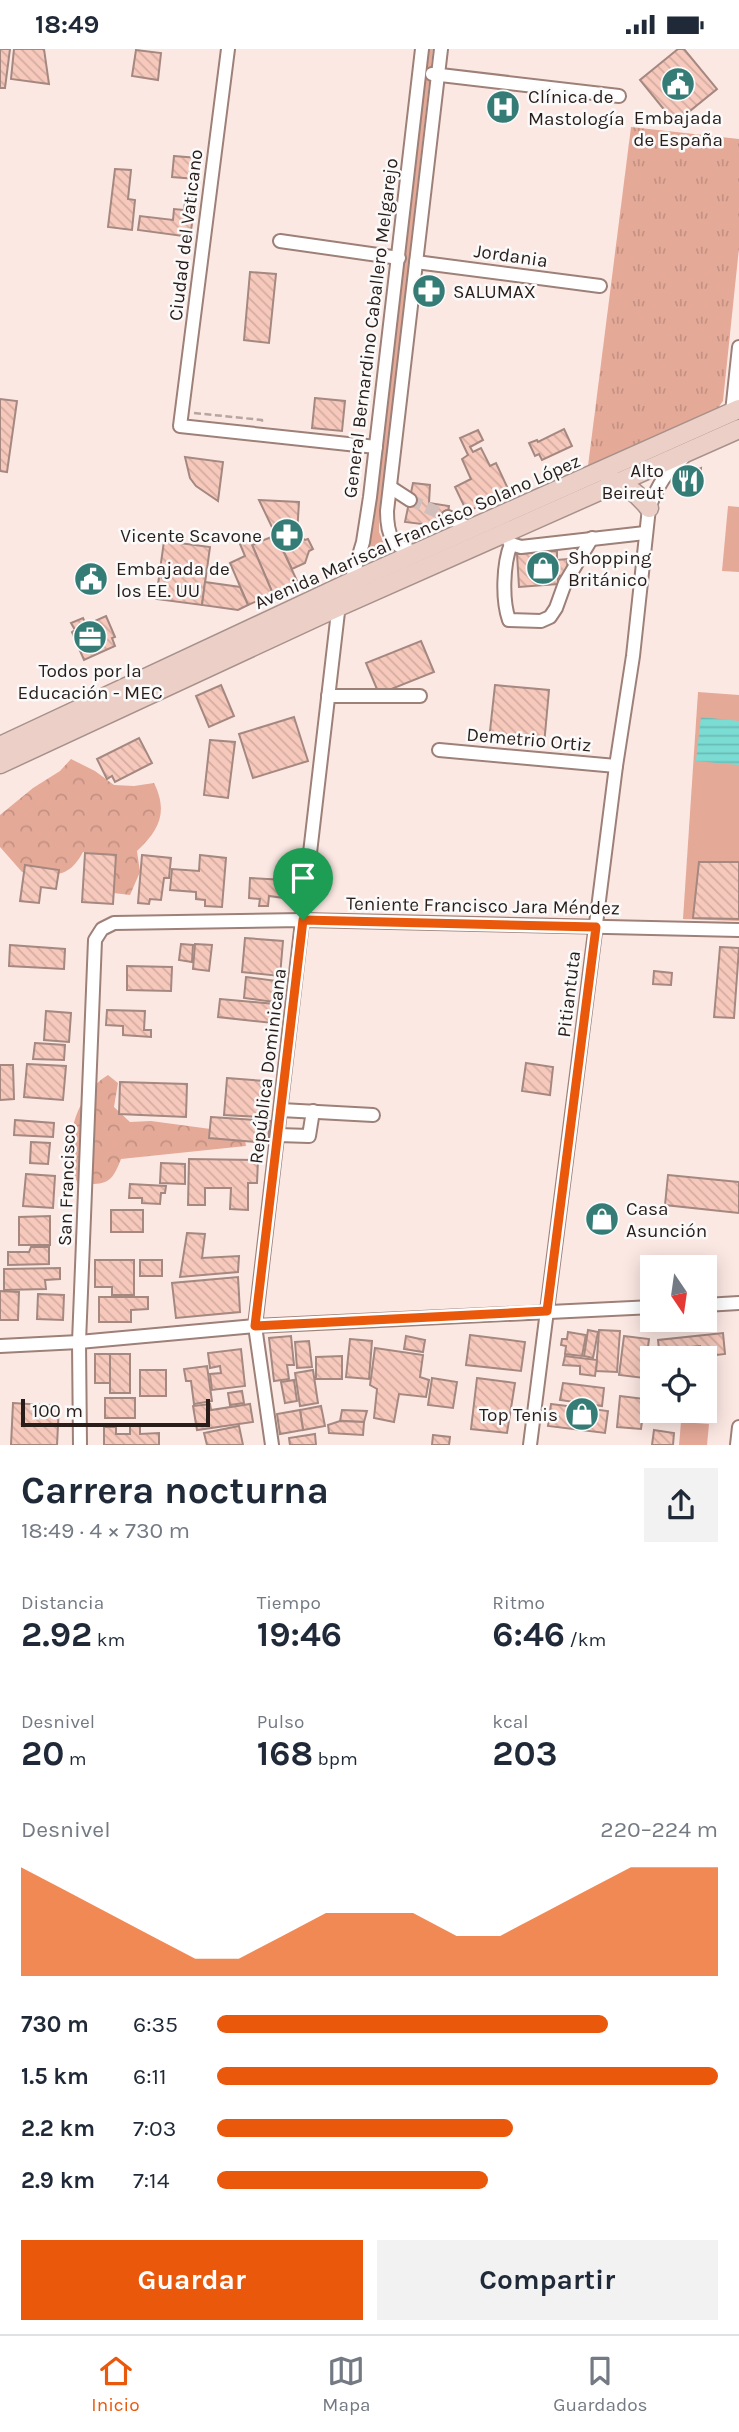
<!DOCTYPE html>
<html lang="es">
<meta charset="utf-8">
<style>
:root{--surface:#fff;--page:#f2f2f3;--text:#1f2937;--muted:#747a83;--line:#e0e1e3;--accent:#ea580c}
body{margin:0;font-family:Karla,sans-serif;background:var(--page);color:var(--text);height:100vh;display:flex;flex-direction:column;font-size:26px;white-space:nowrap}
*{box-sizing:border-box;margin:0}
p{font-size:23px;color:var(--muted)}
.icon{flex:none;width:38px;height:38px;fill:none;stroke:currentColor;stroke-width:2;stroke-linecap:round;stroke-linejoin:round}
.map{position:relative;height:1396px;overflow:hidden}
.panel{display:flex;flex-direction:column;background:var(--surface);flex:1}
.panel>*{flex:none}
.needle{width:46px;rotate:167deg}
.tools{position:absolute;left:640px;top:1206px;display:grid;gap:14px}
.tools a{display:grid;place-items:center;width:77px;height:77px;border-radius:0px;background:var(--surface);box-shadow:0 4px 18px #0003;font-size:35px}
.scale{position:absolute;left:21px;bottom:18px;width:189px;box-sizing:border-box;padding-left:7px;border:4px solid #281d19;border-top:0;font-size:19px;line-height:24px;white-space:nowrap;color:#281d19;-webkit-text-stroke:5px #fafafa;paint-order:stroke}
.pin{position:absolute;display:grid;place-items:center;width:60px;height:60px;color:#fff;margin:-72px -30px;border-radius:50% 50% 50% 0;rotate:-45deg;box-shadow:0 0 7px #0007}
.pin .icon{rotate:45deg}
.round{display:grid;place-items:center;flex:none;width:74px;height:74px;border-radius:0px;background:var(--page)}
.head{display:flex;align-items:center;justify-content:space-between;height:119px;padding:0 21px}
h1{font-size:38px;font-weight:700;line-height:52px}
.figures{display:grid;grid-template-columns:repeat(3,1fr);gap:10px;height:119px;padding:7px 21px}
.figures div{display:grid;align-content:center}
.figures b{font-size:35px;font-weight:700}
.figures small{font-size:19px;font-weight:400}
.figures p{font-size:19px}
.chart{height:196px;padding:14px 21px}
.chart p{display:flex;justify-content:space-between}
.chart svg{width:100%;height:126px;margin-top:7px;fill:var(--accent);opacity:.7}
.primary-button{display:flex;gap:14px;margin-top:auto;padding:14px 21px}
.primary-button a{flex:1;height:80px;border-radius:0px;background:var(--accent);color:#fff;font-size:28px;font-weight:700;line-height:80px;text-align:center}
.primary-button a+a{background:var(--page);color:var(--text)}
ul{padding:0 21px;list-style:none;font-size:23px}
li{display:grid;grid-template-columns:112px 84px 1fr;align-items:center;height:52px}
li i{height:18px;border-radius:9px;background:var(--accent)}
.status{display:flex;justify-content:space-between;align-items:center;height:49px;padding:0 35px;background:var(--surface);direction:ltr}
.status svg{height:19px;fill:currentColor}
.dock{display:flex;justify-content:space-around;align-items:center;height:98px;border-top:2px solid var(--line);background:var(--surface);font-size:19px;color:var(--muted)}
.dock a{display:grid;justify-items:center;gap:4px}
.dock .active{color:var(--accent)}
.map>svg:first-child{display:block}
.green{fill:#e5a998}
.forest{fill:url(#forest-crowns)}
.park{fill:url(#park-tufts)}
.water{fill:url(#water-rules)}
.building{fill:url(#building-back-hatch);stroke:#a58880;stroke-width:2}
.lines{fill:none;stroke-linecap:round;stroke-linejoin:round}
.minor-tunnel{stroke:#d2bfbb;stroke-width:12;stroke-dasharray:12 6;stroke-linecap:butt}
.minor-casing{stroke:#9d8078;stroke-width:16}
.highway-casing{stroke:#a7918b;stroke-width:21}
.path{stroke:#b6a5a0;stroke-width:2.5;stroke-dasharray:7 3.5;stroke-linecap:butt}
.minor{stroke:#fff;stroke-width:12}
.highway{stroke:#ecd0c8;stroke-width:18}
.route-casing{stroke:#fff;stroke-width:14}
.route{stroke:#ea580c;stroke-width:9}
.labels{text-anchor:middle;stroke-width:5;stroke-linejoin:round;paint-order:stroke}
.poi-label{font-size:19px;fill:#281d19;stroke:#fafafa;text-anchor:start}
.street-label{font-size:19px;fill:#281d19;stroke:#fafafa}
</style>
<div class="status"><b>18:49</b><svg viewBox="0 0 49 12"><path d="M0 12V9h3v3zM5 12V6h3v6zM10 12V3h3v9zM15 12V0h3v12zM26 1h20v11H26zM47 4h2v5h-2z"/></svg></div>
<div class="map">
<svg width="739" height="1396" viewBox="0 0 739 1396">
<defs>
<pattern id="forest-crowns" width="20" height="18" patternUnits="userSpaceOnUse" patternTransform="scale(1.75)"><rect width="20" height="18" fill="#e5a998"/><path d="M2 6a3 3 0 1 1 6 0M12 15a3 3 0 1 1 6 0" fill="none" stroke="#c49182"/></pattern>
<pattern id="park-tufts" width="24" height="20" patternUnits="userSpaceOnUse" patternTransform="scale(1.75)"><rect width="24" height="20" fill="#e5a998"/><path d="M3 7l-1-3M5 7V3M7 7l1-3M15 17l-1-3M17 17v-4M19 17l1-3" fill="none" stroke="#c49182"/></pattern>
<pattern id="water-rules" width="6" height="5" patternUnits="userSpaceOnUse" patternTransform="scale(1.75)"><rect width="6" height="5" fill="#7bdcd3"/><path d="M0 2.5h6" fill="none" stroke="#6abcb5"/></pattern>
<pattern id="building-back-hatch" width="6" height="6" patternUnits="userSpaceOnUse" patternTransform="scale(1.75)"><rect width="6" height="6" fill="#f7c9bc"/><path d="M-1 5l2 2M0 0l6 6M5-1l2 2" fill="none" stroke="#d4aca1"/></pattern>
</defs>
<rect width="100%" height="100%" fill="#fce8e3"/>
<g class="green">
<polygon points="429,0 433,0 379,473 379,483 385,497 380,506 371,510 368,504 374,472"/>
<polygon points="728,457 739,458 739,523 722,522"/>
<polygon points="698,643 739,646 739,872 683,870"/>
<polygon points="681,1373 709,1375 707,1396 679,1396"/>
</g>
<g class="forest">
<path d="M71,710l24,12 19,14 20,1 20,-3c14,28 6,47 -17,68l3,21 -10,23 -25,-3 10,-24 -12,-14 -20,-2c-16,30 -32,22 -61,20l-22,-25v-32l33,-27 27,-17z"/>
<path d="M108,1026l10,8 -4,24 16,15 21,-1 82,11 11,2 2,12 -125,13c-10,27 -16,25 -43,25 -17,-35 -5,-88 30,-109z"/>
</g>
<polygon class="park" points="631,78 739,90 739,199 723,352 718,359 588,417"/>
<polygon class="water" points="701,668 739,672 739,716 696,712"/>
<g class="building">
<polygon points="0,0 10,0 5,39 0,39"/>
<polygon points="14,0 44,0 49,35 11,30"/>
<polygon points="678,0 684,0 717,40 675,74 640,31"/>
<polygon points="136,1 161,4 158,31 132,27"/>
<polygon points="174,107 198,109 196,130 172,128"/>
<polygon points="115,120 131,121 128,150 135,151 132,181 108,178"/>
<polygon points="186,146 196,148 190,188 138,181 140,167 173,171 174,160 184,161"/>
<polygon points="250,223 276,225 269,294 244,291"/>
<polygon points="315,349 345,352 342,382 312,379"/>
<polygon points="0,350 17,352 7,423 0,422"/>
<polygon points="564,380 572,397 542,411 539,405 535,407 529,394 537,391 538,393"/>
<polygon points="478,381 483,391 470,398 473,403 481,399 490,417 496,414 509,442 467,463 455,438 471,430 462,410 468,406 460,389"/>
<polygon points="185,408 223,413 218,452 196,437 190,429"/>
<polygon points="701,419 700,439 675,437 676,425 686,426"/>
<polygon points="413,434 430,436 429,454 449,457 446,478 405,473"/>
<polygon points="259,451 299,453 297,485 305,491 308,490 313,500 309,502 305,514 292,520"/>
<polygon points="276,486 298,534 273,545 252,496"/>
<polygon points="250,491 273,545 248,556 230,514 245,507 240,495"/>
<polygon points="164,492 210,498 202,556 156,550"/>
<polygon points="557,502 557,511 567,510 568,526 558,527 558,535 519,538 517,505"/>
<polygon points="205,533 240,538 248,556 238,561 202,556"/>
<polygon points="106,567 115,588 112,589 115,597 84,611 72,583 75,581 71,574 83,569 86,576"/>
<polygon points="421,592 434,623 379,645 366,614"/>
<polygon points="221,636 234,667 209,678 196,647"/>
<polygon points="495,636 549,641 544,696 489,691"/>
<polygon points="294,668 308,712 253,729 239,685"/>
<polygon points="139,689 152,714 115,733 112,727 107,730 97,710"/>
<polygon points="210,691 235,693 228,749 204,746"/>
<polygon points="85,804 116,806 113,855 82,853"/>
<polygon points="142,806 171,809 169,829 164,829 161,851 150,850 149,855 138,854"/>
<polygon points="200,806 226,809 222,858 205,857 205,851 196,850 196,843 170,841 172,820 199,822"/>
<polygon points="699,813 739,813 739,870 693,869"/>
<polygon points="25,816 59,821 56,840 41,838 39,854 20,852"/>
<polygon points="250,829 285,831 284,849 269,847 268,857 259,857 260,850 249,849"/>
<polygon points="245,889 283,892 280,927 242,923"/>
<polygon points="181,895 193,896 192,913 179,911"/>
<polygon points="195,895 212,896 209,922 193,920"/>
<polygon points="10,896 65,900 64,920 9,917"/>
<polygon points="720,898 739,899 734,969 714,968"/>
<polygon points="127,917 172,918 171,942 127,941"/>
<polygon points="654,922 672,924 671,936 653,935"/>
<polygon points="246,928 277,932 274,953 244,949"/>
<polygon points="220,950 275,955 273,974 218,968"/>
<polygon points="107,961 145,962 144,981 151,981 151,988 123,986 123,977 106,976"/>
<polygon points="46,962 71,964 69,993 44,991"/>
<polygon points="35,994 65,996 64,1011 33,1010"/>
<polygon points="526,1014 553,1018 550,1046 522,1042"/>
<polygon points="27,1015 66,1017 63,1051 24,1048"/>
<polygon points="0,1016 13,1016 14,1050 0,1051"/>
<polygon points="227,1029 265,1032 262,1068 224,1066"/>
<polygon points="120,1033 187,1035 186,1068 119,1065"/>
<polygon points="211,1068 270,1072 268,1094 209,1089"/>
<polygon points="15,1071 54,1074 53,1088 14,1086"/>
<polygon points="31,1093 50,1094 48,1115 30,1114"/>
<polygon points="189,1110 258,1111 257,1134 248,1134 248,1161 230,1160 231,1139 205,1139 205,1156 188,1156"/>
<polygon points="161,1114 185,1115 185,1135 160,1134"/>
<polygon points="26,1125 55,1127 53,1159 23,1157"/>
<polygon points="668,1126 739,1133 739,1164 665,1156"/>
<polygon points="130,1135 166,1137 165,1144 161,1144 160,1155 142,1154 142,1149 129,1149"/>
<rect x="111" y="1161" width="32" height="22"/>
<polygon points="50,1167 50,1196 19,1196 19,1168"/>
<polygon points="187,1184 205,1185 202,1209 239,1207 238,1223 180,1228"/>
<polygon points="31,1198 49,1198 49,1215 8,1216 8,1203 29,1203"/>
<polygon points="95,1211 134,1211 134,1246 112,1246 112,1238 95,1238"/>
<rect x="140" y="1211" width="22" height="16"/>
<polygon points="60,1219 60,1230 45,1231 46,1240 4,1241 4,1220"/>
<polygon points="238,1228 240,1263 176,1269 172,1234"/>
<polygon points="0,1242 19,1243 18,1271 0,1271"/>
<polygon points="38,1245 64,1246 63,1271 37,1270"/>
<polygon points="99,1248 148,1248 148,1260 131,1261 131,1273 99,1273"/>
<polygon points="588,1281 598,1283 593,1309 584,1307"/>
<polygon points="599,1281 620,1282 617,1323 596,1322"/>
<polygon points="568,1283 586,1286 582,1307 565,1305 566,1297 561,1296 562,1290 567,1290"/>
<polygon points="723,1284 725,1305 701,1308 700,1297 691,1298 692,1306 660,1309 658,1291"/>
<polygon points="470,1286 525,1293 521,1322 466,1316"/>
<polygon points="291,1287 294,1316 287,1316 289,1330 274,1332 269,1289"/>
<polygon points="406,1287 425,1291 423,1303 404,1300"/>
<polygon points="624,1287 649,1290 644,1329 619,1326"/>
<polygon points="350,1290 372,1292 369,1330 346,1328"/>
<polygon points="309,1292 312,1318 297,1319 295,1293"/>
<polygon points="375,1299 423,1306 420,1328 429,1331 426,1348 399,1345 394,1373 374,1369 377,1340 370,1336"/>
<polygon points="241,1300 245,1337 212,1341 210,1325 221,1324 220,1317 210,1319 208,1304"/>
<rect x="95" y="1305" width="15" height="29"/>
<rect x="110" y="1305" width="20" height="39"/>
<polygon points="342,1307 342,1330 316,1330 316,1308"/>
<polygon points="565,1307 597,1311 595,1327 580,1325 580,1317 563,1316"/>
<polygon points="207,1317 212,1352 194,1355 191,1332 186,1332 184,1320"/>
<rect x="140" y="1321" width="26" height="26"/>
<polygon points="313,1321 318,1354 300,1357 295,1324"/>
<polygon points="432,1329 457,1333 453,1359 428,1356"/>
<polygon points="477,1329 515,1334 507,1384 471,1380"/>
<polygon points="294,1331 297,1352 285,1354 281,1333"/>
<polygon points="563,1334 604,1339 602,1357 560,1351"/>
<polygon points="242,1342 244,1354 230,1356 228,1344"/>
<polygon points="705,1343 712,1349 706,1354 712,1359 701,1371 691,1362 705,1362"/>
<polygon points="620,1347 645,1350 641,1380 617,1378"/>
<rect x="105" y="1349" width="30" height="20"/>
<polygon points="13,1354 59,1357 57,1396 11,1396"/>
<polygon points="210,1355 211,1361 250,1355 253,1373 197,1381 193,1357"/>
<polygon points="551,1355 608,1362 605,1384 548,1377"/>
<polygon points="321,1357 325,1377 303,1381 300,1361"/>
<polygon points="300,1361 303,1381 280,1385 277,1365"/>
<polygon points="342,1361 367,1362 364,1373 340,1372"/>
<polygon points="340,1372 364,1373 363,1386 329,1384 328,1376"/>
<polygon points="130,1377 140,1377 140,1385 159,1384 159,1396 104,1396 104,1378 116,1378 116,1385 130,1385"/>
<polygon points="239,1377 243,1396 207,1396 204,1384"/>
<polygon points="654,1381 674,1384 673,1396 652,1396"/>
<polygon points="315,1385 316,1396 290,1396 289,1389"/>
<polygon points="433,1386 450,1388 449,1396 432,1396"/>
</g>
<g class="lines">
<polyline class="minor-tunnel" points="410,451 448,468"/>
<g class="minor-casing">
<g id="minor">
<polyline points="228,0 180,377 376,398"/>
<polyline points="432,25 619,47"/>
<polyline points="280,192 399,209"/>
<polyline points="416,213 600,237"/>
<polyline points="732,363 739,298"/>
<polyline points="390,438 410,451"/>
<polyline points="448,468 471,480"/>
<polyline points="507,489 511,495 521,498 645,484"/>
<path d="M511,495c-8,20 -9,56 -2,76l32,1 9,-4 6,-9 9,-25 27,-45"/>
<path d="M419,503c-27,-3 -32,-16 -32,-41l54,-462"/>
<polyline points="350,536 363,493 370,448 422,0"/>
<polyline points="328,647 420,647"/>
<polyline points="439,701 616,717"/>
<polyline points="281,1061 373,1066"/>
<polyline points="278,1086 309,1087 313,1062"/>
<polyline points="705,1256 739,1254"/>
<polyline points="0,1297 79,1293 255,1277 653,1258"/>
<polyline points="80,1396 79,1293 95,891 102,880 114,874 303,871 739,881"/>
<polyline points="272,1396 255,1277 338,563 342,553"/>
<path d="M530,1396l86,-679 17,-110 16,-148c7,-19 17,-38 34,-50"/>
<polyline points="737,1396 739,1378"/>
</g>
</g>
<g class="highway-casing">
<g id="highway">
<path d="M610,431c16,4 29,15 39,28"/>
<polyline points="0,697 351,533 739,360"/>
<polyline points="0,715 338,558 739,380"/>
</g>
</g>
<polyline class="path" points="194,364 262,371 262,373"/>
<use href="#minor" class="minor"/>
<use href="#highway" class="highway"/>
</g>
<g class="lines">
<g class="route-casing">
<polygon id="route" points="303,871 596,878 547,1262 255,1277"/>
</g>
<use href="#route" class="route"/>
</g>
<defs>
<g id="civic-disc" transform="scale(1.75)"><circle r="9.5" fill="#347c75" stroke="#fafafa"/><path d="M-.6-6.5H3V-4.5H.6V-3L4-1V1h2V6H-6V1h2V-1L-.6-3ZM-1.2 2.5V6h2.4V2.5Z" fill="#fff"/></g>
<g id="hospital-disc" transform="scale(1.75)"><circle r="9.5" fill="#347c75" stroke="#fafafa"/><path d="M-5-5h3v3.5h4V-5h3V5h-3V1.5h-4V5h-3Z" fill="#fff"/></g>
<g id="pharmacy-disc" transform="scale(1.75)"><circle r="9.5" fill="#347c75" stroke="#fafafa"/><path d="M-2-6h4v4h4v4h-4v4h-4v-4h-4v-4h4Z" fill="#fff"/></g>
<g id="restaurant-disc" transform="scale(1.75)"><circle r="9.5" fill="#347c75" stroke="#fafafa"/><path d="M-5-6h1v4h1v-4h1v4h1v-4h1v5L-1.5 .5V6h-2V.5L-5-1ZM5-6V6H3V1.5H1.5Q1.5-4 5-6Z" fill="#fff"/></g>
<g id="shop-disc" transform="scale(1.75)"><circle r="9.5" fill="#347c75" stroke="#fafafa"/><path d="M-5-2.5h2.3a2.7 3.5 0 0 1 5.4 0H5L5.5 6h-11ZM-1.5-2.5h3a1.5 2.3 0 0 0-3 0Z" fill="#fff"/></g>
<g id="office-disc" transform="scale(1.75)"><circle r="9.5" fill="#347c75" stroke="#fafafa"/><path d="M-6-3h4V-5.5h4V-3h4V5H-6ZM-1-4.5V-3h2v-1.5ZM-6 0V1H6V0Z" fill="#fff"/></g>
</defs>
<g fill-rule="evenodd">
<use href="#civic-disc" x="678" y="35"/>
<use href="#hospital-disc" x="503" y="58"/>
<use href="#pharmacy-disc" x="429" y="242"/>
<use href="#restaurant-disc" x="688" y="432"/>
<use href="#pharmacy-disc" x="287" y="486"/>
<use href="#shop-disc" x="543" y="519"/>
<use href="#civic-disc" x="91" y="530"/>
<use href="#office-disc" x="90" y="588"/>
<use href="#shop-disc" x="602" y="1170"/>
<use href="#shop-disc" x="582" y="1365"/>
</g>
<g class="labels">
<g class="poi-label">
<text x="528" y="54">Clínica de<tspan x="528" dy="22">Mastología</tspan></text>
<text x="678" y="75" text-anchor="middle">Embajada<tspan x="678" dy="22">de España</tspan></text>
<text x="453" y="249">SALUMAX</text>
<text x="664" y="428" text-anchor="end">Alto<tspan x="664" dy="22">Beireut</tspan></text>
<text x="262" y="493" text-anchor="end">Vicente Scavone</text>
<text x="568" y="515">Shopping<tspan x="568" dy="22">Británico</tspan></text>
<text x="116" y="526">Embajada de<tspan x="116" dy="22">los EE. UU</tspan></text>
<text x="90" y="628" text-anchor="middle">Todos por la<tspan x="90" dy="22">Educación - MEC</tspan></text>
<text x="626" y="1166">Casa<tspan x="626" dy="22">Asunción</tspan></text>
<text x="558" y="1372" text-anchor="end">Top Tenis</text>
</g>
<g class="street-label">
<text transform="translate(185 186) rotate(-83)" y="7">Ciudad del Vaticano</text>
<text transform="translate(511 206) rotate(8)" y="7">Jordania</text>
<text transform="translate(370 279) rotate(-83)" y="7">General Bernardino Caballero Melgarejo</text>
<text transform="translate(417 482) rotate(-24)" y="7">Avenida Mariscal Francisco Solano López</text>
<text transform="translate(529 690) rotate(5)" y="7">Demetrio Ortiz</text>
<text transform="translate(483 856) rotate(1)" y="7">Teniente Francisco Jara Méndez</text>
<text transform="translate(568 945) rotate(-83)" y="7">Pitiantuta</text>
<text transform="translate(267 1017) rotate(-83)" y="7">República Dominicana</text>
<text transform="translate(66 1136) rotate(-88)" y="7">San Francisco</text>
</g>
</g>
</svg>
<div class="tools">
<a><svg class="needle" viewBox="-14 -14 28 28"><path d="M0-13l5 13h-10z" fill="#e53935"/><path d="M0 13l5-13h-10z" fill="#747a83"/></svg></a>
<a><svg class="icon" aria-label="locate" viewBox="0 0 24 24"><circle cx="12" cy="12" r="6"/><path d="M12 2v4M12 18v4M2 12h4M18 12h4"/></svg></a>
</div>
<div class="scale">100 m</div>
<div class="pin" style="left:303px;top:871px;background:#1e9e55"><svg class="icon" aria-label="arrive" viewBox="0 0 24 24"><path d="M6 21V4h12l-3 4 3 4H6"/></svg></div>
</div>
<section class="panel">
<div class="head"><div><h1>Carrera nocturna</h1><p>18:49 · 4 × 730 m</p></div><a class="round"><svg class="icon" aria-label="share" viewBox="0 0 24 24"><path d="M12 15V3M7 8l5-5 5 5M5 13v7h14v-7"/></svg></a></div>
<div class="figures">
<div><p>Distancia</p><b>2.92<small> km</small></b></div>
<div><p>Tiempo</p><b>19:46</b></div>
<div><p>Ritmo</p><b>6:46<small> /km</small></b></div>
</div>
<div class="figures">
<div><p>Desnivel</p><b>20<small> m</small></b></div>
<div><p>Pulso</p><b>168<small> bpm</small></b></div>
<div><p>kcal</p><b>203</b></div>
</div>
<div class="chart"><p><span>Desnivel</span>220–224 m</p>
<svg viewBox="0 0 160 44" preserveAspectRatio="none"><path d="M0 44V6L10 14L20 22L30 30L40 38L50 38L60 30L70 22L80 22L90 22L100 30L110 30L120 22L130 14L140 6L150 6L160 6V44z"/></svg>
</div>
<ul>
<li><b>730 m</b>6:35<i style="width:78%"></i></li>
<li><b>1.5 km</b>6:11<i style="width:100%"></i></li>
<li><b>2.2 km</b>7:03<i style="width:59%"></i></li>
<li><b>2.9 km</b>7:14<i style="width:54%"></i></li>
</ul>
<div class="primary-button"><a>Guardar</a><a>Compartir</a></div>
</section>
<nav class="dock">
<a class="active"><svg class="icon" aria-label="home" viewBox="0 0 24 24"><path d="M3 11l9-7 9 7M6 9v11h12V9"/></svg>Inicio</a>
<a><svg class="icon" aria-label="map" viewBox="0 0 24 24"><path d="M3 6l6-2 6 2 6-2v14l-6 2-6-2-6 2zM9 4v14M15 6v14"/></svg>Mapa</a>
<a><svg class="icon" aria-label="saved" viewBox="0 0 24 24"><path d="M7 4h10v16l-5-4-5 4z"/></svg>Guardados</a>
</nav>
